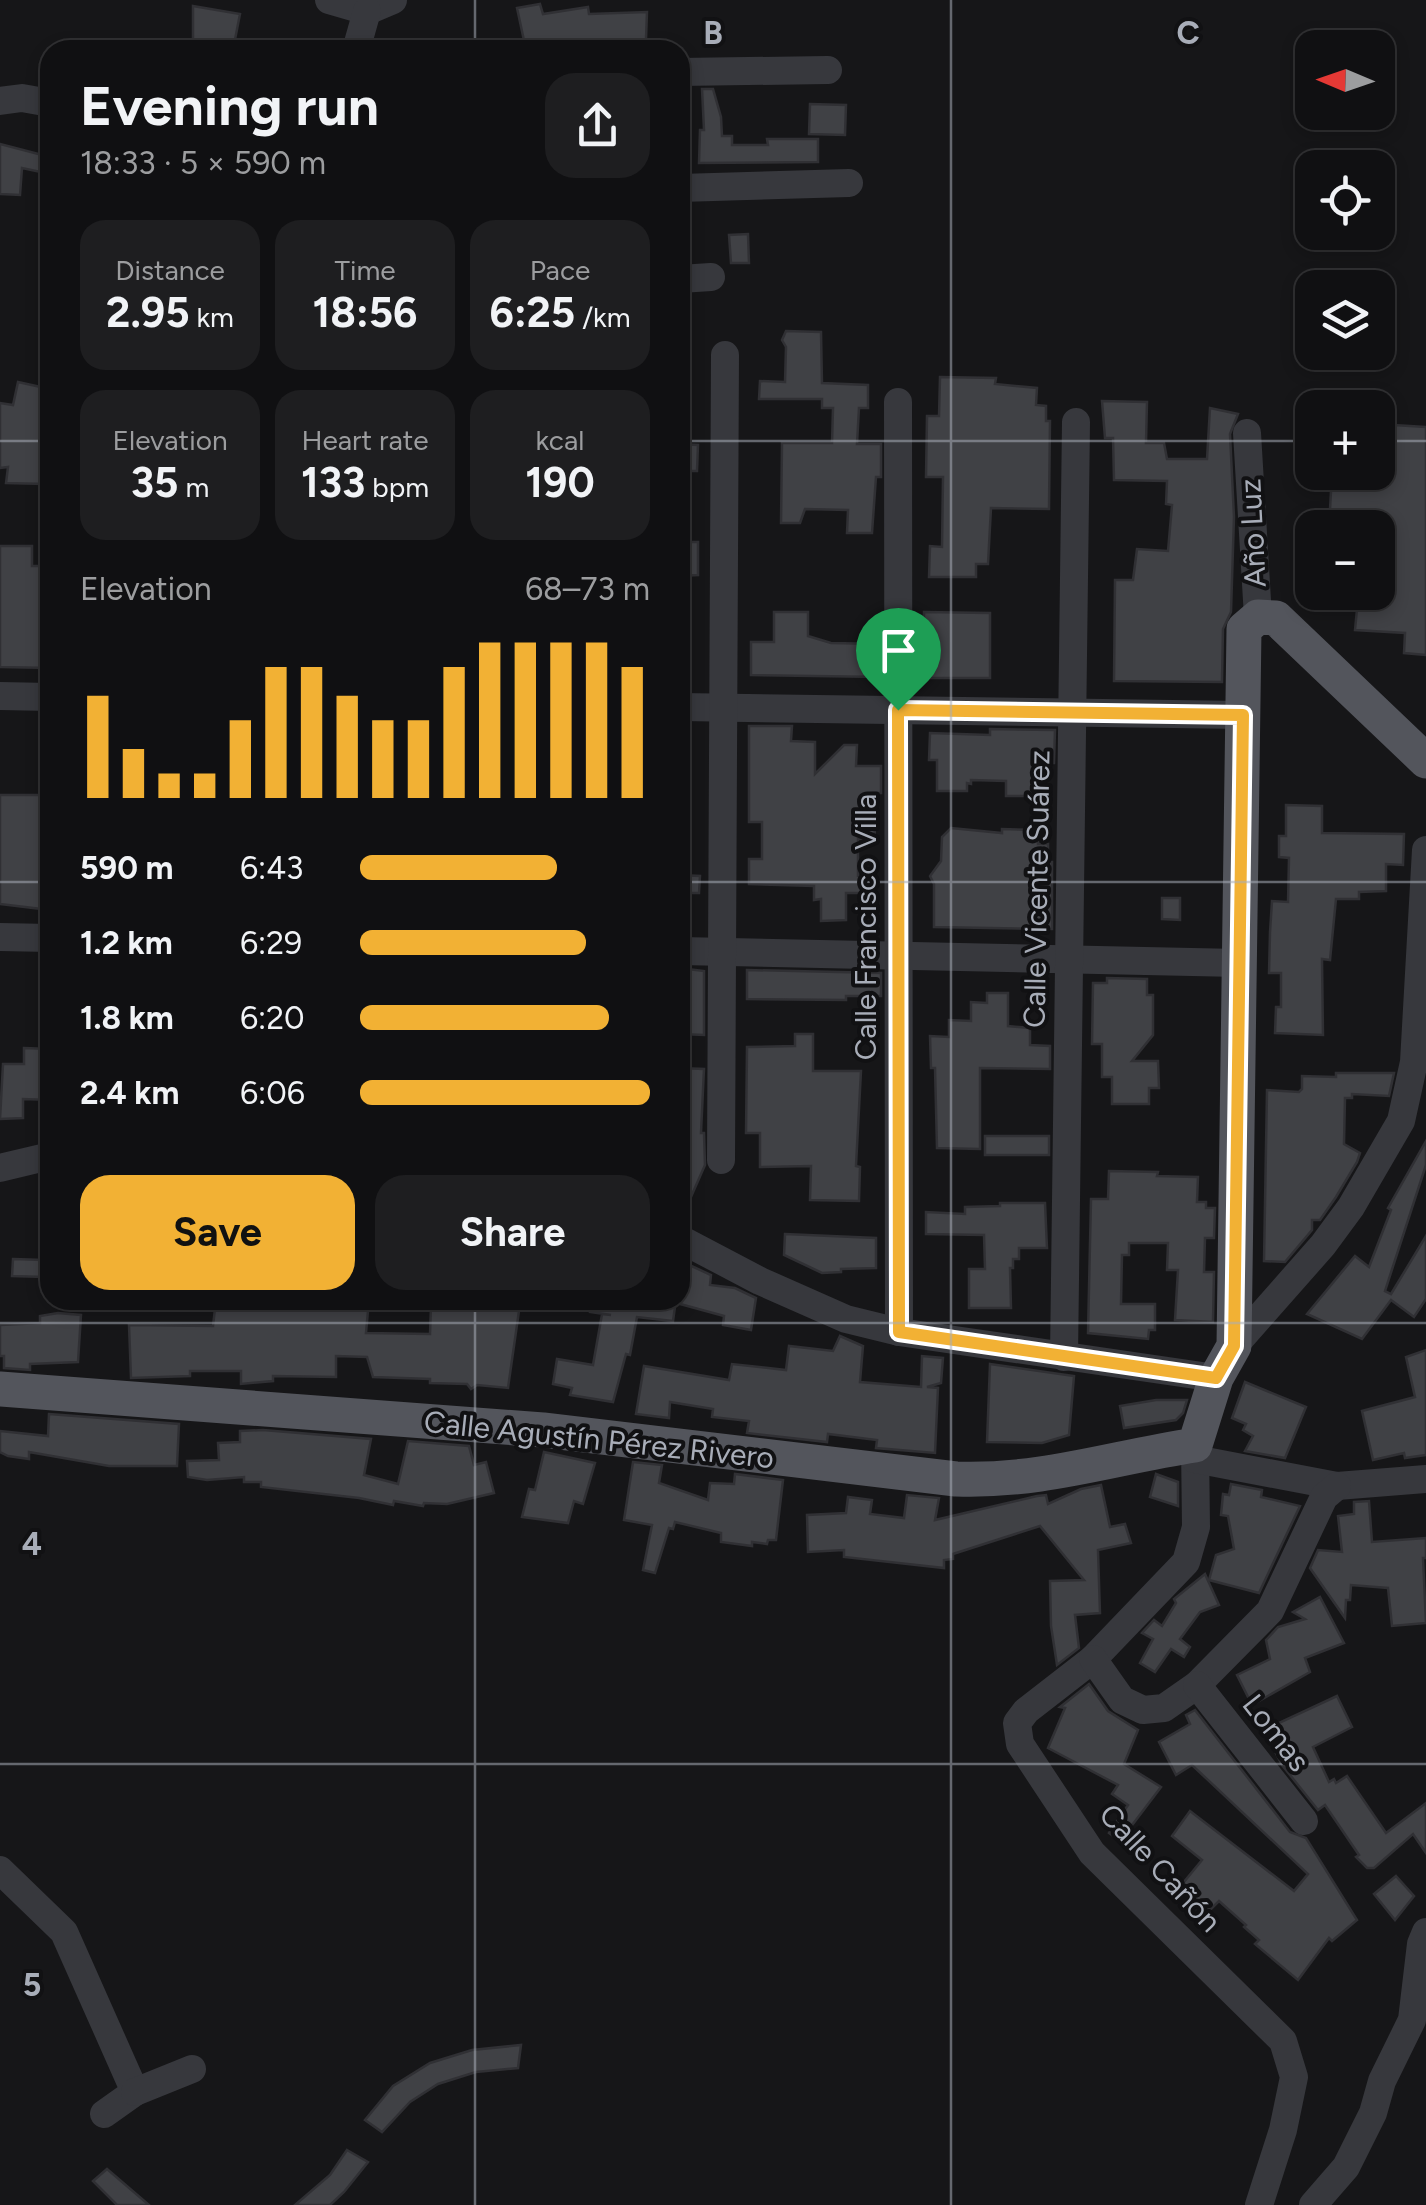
<!DOCTYPE html>
<meta charset="utf-8">
<style>
:root{--surface:#101012;--page:#1e1e20;--text:#f1f3f6;--muted:#9c9d9f;--line:#303032;--accent:#f2b134}
body{margin:0;font-family:Figtree,sans-serif;background:var(--page);color:var(--text);height:100vh;display:flex;flex-direction:column;font-size:38px;white-space:nowrap}
*{box-sizing:border-box;margin:0}
p{font-size:32px;color:var(--muted)}
.icon{flex:none;width:55px;height:55px;fill:none;stroke:currentColor;stroke-width:2;stroke-linecap:round;stroke-linejoin:round}
.map{position:relative;flex:1;overflow:hidden}
.details{position:absolute;left:40px;top:40px;width:650px;height:1270px;display:flex;flex-direction:column;background:var(--surface);border-radius:30px;box-shadow:0 5px 15px #0003,0 0 0 2px var(--line)}
.details>*{flex:none}
.needle{width:65px;rotate:272deg}
.fabs{position:absolute;left:1295px;top:30px;display:grid;gap:20px}
.fabs a{display:grid;place-items:center;width:100px;height:100px;border-radius:20px;background:var(--surface);box-shadow:0 5px 15px #0003,0 0 0 2px var(--line);font-size:50px}
.pin{position:absolute;display:grid;place-items:center;width:85px;height:85px;color:#fff;margin:-102px -42px;border-radius:50% 50% 50% 0;rotate:-45deg;box-shadow:0 0 10px #0007}
.pin .icon{rotate:45deg}
.round{display:grid;place-items:center;flex:none;width:105px;height:105px;border-radius:30px;background:var(--page)}
.overview{display:flex;align-items:center;justify-content:space-between;height:170px;padding:0 40px}
h1{font-size:55px;font-weight:700;line-height:75px}
.figures{display:grid;grid-template-columns:repeat(3,1fr);gap:15px;height:170px;padding:10px 40px}
.figures div{display:grid;align-content:center;border-radius:25px;background:var(--page);text-align:center}
.figures b{font-size:42px;font-weight:700}
.figures small{font-size:28px;font-weight:400}
.figures p{font-size:28px}
.chart{height:280px;padding:20px 40px}
.chart p{display:flex;justify-content:space-between}
.chart svg{width:100%;height:180px;margin-top:10px;stroke:var(--accent);stroke-width:6}
.cta{display:flex;gap:20px;margin-top:auto;padding:20px 40px}
.cta a{flex:1;height:115px;border-radius:30px;background:var(--accent);color:#111;font-size:40px;font-weight:700;line-height:115px;text-align:center}
.cta a+a{background:var(--page);color:var(--text)}
ul{padding:0 40px;list-style:none;font-size:32px}
li{display:grid;grid-template-columns:160px 120px 1fr;align-items:center;height:75px}
li i{height:25px;border-radius:12px;background:var(--accent)}
.map>svg:first-child{display:block}
.building{fill:#404145;stroke:#303034;stroke-width:2.5}
.lines{fill:none;stroke-linecap:round;stroke-linejoin:round}
.minor{stroke:#37383d;stroke-width:28}
.major{stroke:#53555c;stroke-width:35}
.route-casing{stroke:#fff;stroke-width:20}
.route{stroke:#f2b134;stroke-width:12}
.grid{fill:none;stroke:#a8adb8;stroke-width:2.5;stroke-opacity:0.55}
.labels{text-anchor:middle;stroke-width:8;stroke-linejoin:round;paint-order:stroke}
.street-label{font-size:30px;fill:#a8adb8;stroke:#111113}
.grid-label{font-size:32px;text-anchor:middle;font-weight:bold;fill:#a8adb8;stroke:#111113;stroke-width:8;stroke-linejoin:round;paint-order:stroke}
</style>
<div class="map">
<svg width="1426" height="2205" viewBox="0 0 1426 2205">
<rect width="100%" height="100%" fill="#161618"/>
<g class="building">
<polygon points="540,4 543,14 588,7 589,14 647,12 646,39 634,40 634,45 619,45 619,50 526,50 517,8"/>
<polygon points="193,6 240,14 233,50 193,50"/>
<polygon points="702,89 713,89 721,117 722,136 732,136 732,145 768,145 767,139 818,139 818,162 699,163 700,130 704,130"/>
<polygon points="810,104 846,105 845,135 809,134"/>
<polygon points="0,144 50,157 50,174 22,168 20,195 0,194"/>
<polygon points="748,234 749,263 731,263 729,235"/>
<polygon points="786,331 821,332 822,383 868,385 868,408 859,408 857,444 881,444 881,477 876,477 872,533 847,533 848,510 805,509 800,523 781,523 782,443 832,443 833,408 822,408 822,399 759,399 760,381 785,382 786,347 782,340"/>
<polygon points="940,377 996,378 995,384 1037,388 1036,405 1046,406 1046,421 1050,421 1049,509 991,508 988,564 976,564 976,577 929,577 930,546 942,547 943,477 926,477 927,416 939,416"/>
<polygon points="18,382 50,389 50,483 45,484 6,483 8,467 0,468 0,403 13,405"/>
<polygon points="1102,401 1147,402 1146,443 1164,443 1167,459 1207,459 1210,408 1238,414 1230,434 1234,517 1231,612 1223,629 1222,682 1114,681 1115,580 1133,580 1137,549 1168,551 1172,505 1166,504 1167,481 1114,480 1113,438 1105,438"/>
<polygon points="1378,424 1426,427 1426,655 1404,653 1405,633 1355,630 1357,609 1313,606 1313,592 1378,592 1378,528 1329,528 1332,472 1378,472"/>
<polygon points="680,444 698,445 697,471 680,471"/>
<polygon points="680,542 698,542 698,575 680,576"/>
<polygon points="0,546 32,546 32,566 50,566 50,668 0,667"/>
<polygon points="774,612 808,612 808,636 831,643 881,644 881,677 751,675 751,642 774,642"/>
<polygon points="924,612 990,613 990,678 923,678"/>
<polygon points="749,726 792,726 791,741 815,742 815,774 844,745 857,745 856,766 881,766 881,793 873,793 875,838 858,839 858,876 866,877 865,893 846,893 846,920 821,921 821,899 814,900 814,886 749,884 749,859 762,859 762,822 749,822"/>
<polygon points="990,729 1055,730 1054,763 1044,763 1045,796 1006,796 1006,781 971,780 971,784 967,783 967,791 937,791 937,760 929,760 930,733 990,735"/>
<polygon points="0,795 50,795 50,910 0,904"/>
<polygon points="1286,805 1322,806 1322,833 1404,834 1403,865 1386,864 1386,891 1359,892 1359,899 1336,899 1330,960 1322,959 1323,1035 1275,1033 1276,1007 1281,1007 1281,973 1269,973 1270,932 1272,901 1288,902 1289,858 1279,857 1279,836 1286,836"/>
<polygon points="951,828 1002,833 1002,829 1038,830 1038,844 1048,844 1048,862 1052,862 1052,929 934,927 934,884 930,876 941,861 942,837"/>
<polygon points="680,875 700,876 699,893 680,893"/>
<polygon points="1162,898 1180,898 1180,920 1162,919"/>
<polygon points="680,968 704,971 704,1035 680,1034"/>
<polygon points="747,970 881,973 881,996 846,996 846,1000 747,999"/>
<polygon points="1107,978 1147,979 1147,995 1153,995 1153,1035 1132,1061 1158,1061 1159,1088 1149,1088 1149,1104 1112,1104 1112,1077 1102,1077 1102,1044 1092,1044 1093,983 1107,983"/>
<polygon points="987,993 1008,993 1008,1026 1030,1028 1030,1045 1050,1046 1050,1069 980,1068 980,1149 937,1148 935,1068 931,1068 930,1036 949,1037 949,1020 971,1021 971,1002 987,1003"/>
<polygon points="795,1034 813,1034 813,1071 861,1071 856,1166 860,1167 859,1201 810,1200 811,1166 760,1167 760,1133 746,1133 747,1047 795,1046"/>
<polygon points="24,1048 50,1049 50,1100 23,1099 23,1118 0,1119 3,1064 24,1064"/>
<polygon points="680,1068 704,1069 701,1133 704,1133 705,1165 680,1222"/>
<polygon points="1336,1073 1394,1073 1389,1096 1352,1094 1352,1098 1345,1098 1344,1144 1360,1153 1357,1162 1336,1197 1320,1220 1312,1220 1312,1230 1285,1262 1264,1261 1267,1090 1299,1092 1302,1089 1302,1076 1336,1077"/>
<rect x="985" y="1136" width="64" height="19"/>
<polygon points="1426,1141 1426,1165 1385,1291 1391,1294 1426,1236 1426,1299 1414,1317 1391,1300 1362,1339 1307,1314 1355,1256 1369,1267 1391,1210 1388,1208"/>
<polygon points="1109,1171 1158,1172 1157,1176 1198,1177 1197,1202 1206,1202 1206,1208 1215,1208 1214,1238 1205,1238 1204,1272 1214,1272 1213,1322 1175,1320 1178,1270 1167,1270 1168,1243 1129,1243 1129,1255 1122,1255 1121,1304 1155,1304 1155,1330 1149,1330 1148,1339 1088,1333 1091,1199 1108,1199"/>
<polygon points="1000,1203 1045,1203 1047,1248 1019,1248 1019,1259 1013,1259 1013,1268 1010,1268 1011,1308 969,1308 969,1269 985,1269 984,1235 926,1234 926,1212 965,1214 965,1207 1000,1206"/>
<polygon points="785,1234 876,1238 876,1268 841,1269 841,1272 822,1273 784,1255"/>
<polygon points="13,1259 44,1260 44,1277 12,1276"/>
<polygon points="685,1263 711,1275 710,1285 735,1288 756,1298 751,1330 723,1325 724,1316 680,1304 680,1276"/>
<polygon points="216,1300 369,1300 366,1333 430,1334 431,1305 519,1311 508,1388 477,1385 471,1389 467,1384 430,1383 430,1379 373,1377 367,1357 336,1356 336,1377 273,1376 273,1381 241,1384 241,1371 190,1371 190,1376 131,1378 129,1325 213,1326"/>
<polygon points="591,1300 676,1300 673,1321 637,1317 630,1355 626,1354 613,1402 570,1395 572,1388 553,1384 557,1359 593,1365 602,1314 611,1315 590,1312"/>
<polygon points="58,1313 81,1315 78,1362 30,1364 30,1370 4,1368 4,1356 0,1356 0,1325 40,1323 40,1316"/>
<polygon points="840,1336 863,1346 860,1382 921,1387 922,1356 943,1358 941,1383 927,1387 938,1388 935,1453 876,1448 877,1440 828,1434 827,1442 747,1433 749,1421 712,1417 713,1409 670,1402 669,1418 636,1414 644,1366 729,1380 732,1364 786,1370 789,1346 833,1351"/>
<polygon points="1426,1350 1426,1455 1405,1458 1404,1453 1373,1460 1362,1411 1415,1397 1406,1357"/>
<polygon points="990,1364 1074,1376 1069,1435 1042,1443 987,1442"/>
<polygon points="1245,1382 1306,1407 1285,1458 1245,1451 1253,1436 1243,1430 1246,1424 1232,1418"/>
<polygon points="1156,1400 1187,1400 1183,1413 1176,1420 1124,1428 1120,1406"/>
<polygon points="49,1414 179,1424 177,1466 109,1466 29,1452 29,1459 8,1456 0,1452 0,1431 48,1436"/>
<polygon points="263,1430 371,1439 364,1475 398,1484 408,1441 469,1446 474,1465 486,1462 494,1493 447,1504 424,1503 423,1506 394,1501 393,1505 359,1498 261,1487 261,1482 244,1482 244,1477 207,1480 188,1477 187,1461 219,1460 218,1443 240,1442 240,1431"/>
<polygon points="544,1452 595,1463 583,1504 574,1501 568,1523 522,1517 529,1489 535,1490"/>
<polygon points="633,1462 662,1465 659,1483 708,1500 710,1483 734,1484 735,1474 783,1480 776,1540 768,1540 767,1544 752,1542 752,1546 721,1542 721,1533 675,1522 673,1529 669,1528 655,1573 643,1570 652,1525 624,1520"/>
<polygon points="1156,1474 1178,1482 1178,1506 1150,1497"/>
<polygon points="1231,1484 1262,1490 1261,1497 1300,1506 1259,1593 1209,1580 1216,1555 1234,1549 1228,1516 1221,1515 1223,1494 1229,1495"/>
<polygon points="1101,1485 1110,1527 1125,1524 1131,1543 1098,1550 1100,1613 1075,1615 1079,1648 1057,1665 1051,1626 1050,1581 1084,1580 1040,1526 953,1554 953,1559 944,1560 944,1568 844,1557 844,1550 808,1552 807,1515 846,1513 848,1497 872,1500 870,1514 904,1518 907,1495 939,1498 935,1520 1037,1496 1046,1495 1048,1504 1081,1489"/>
<polygon points="1369,1501 1372,1542 1426,1538 1426,1558 1423,1558 1426,1623 1392,1626 1388,1588 1351,1585 1350,1600 1346,1600 1345,1618 1310,1568 1318,1550 1342,1552 1338,1516 1354,1514 1354,1502"/>
<polygon points="1205,1574 1219,1605 1200,1612 1180,1639 1190,1647 1184,1657 1171,1649 1155,1672 1140,1663 1153,1639 1142,1633 1154,1620 1162,1626 1176,1603 1174,1599"/>
<polygon points="1320,1597 1344,1643 1305,1658 1310,1672 1252,1705 1237,1675 1270,1659 1266,1640 1278,1627 1305,1619 1293,1612"/>
<polygon points="1089,1684 1108,1711 1138,1730 1124,1764 1161,1787 1120,1841 1109,1833 1128,1805 1112,1794 1118,1785 1048,1748 1065,1708 1060,1707"/>
<polygon points="1337,1696 1352,1727 1313,1747 1329,1782 1334,1779 1336,1783 1347,1776 1386,1833 1426,1803 1426,1853 1413,1834 1374,1868 1367,1868 1356,1857 1359,1855 1325,1805 1318,1810 1282,1765 1264,1730"/>
<polygon points="1195,1710 1290,1832 1306,1838 1357,1920 1332,1941 1329,1938 1298,1980 1255,1944 1259,1940 1244,1927 1246,1925 1219,1901 1205,1915 1179,1888 1202,1860 1172,1836 1190,1811 1294,1891 1308,1874 1192,1765 1176,1775 1159,1742 1190,1724 1186,1715"/>
<polygon points="1396,1876 1414,1896 1395,1920 1374,1894"/>
<polygon points="521,2045 518,2068 476,2072 438,2084 410,2102 382,2132 365,2120 393,2086 430,2063 472,2050"/>
<polygon points="347,2150 368,2162 344,2192 330,2205 295,2205 330,2175"/>
<polygon points="107,2169 149,2205 117,2205 93,2181"/>
</g>
<g class="lines">
<g class="minor">
<polyline points="329,0 367,11"/>
<polyline points="367,11 393,0"/>
<polyline points="356,50 367,11"/>
<polyline points="680,72 828,70"/>
<polyline points="0,101 22,98 50,103"/>
<polyline points="680,188 849,183"/>
<polyline points="680,279 711,277"/>
<polyline points="898,402 899,1332"/>
<polyline points="1247,433 1258,617"/>
<polyline points="0,696 50,697"/>
<polyline points="680,707 1243,715"/>
<polyline points="0,937 50,938"/>
<polyline points="680,951 1239,963"/>
<polyline points="721,1160 725,355"/>
<polyline points="0,1168 50,1156"/>
<polyline points="680,1239 760,1281 846,1319 899,1332 1216,1378"/>
<polyline points="1234,1346 1323,1245 1351,1207 1401,1121 1414,1062 1426,850"/>
<polyline points="1064,1357 1076,422"/>
<polyline points="1195,1445 1196,1527 1186,1562 1093,1659 1026,1711 1017,1723 1020,1744 1092,1853 1283,2041 1294,2077 1283,2130 1259,2205"/>
<polyline points="1195,1459 1337,1486 1426,1479"/>
<polyline points="1093,1659 1122,1700 1143,1710 1164,1708 1197,1685 1270,1611 1324,1497 1337,1486"/>
<polyline points="1197,1685 1304,1821"/>
<polyline points="0,1870 64,1932 135,2092 104,2114"/>
<polyline points="135,2092 192,2069"/>
<polyline points="1313,2205 1346,2167 1373,2113 1382,2081 1412,2020 1421,1944 1426,1932"/>
</g>
<path class="major" d="M0,1389l543,41 413,49c86,3 155,-21 239,-34l21,-67 18,-32 10,-717 14,-12 18,1 150,143"/>
</g>
<g class="lines">
<g class="route-casing">
<polygon id="route" points="898,710 1243,715 1234,1346 1216,1378 899,1332"/>
</g>
<use href="#route" class="route"/>
</g>
<path class="grid" d="M475,0v50M951,0v2205M0,441h50M680,441h632M1378,441h48M0,882h50M680,882h746M475,1300v905M0,1323h1426M0,1764h1426"/>
<g class="labels">
<g class="street-label">
<text transform="translate(1253 533) rotate(-93)" y="10">Año Luz</text>
<text transform="translate(1037 889) rotate(-89)" y="10">Calle Vicente Suárez</text>
<text transform="translate(866 927) rotate(-90)" y="10">Calle Francisco Villa</text>
<text transform="translate(599 1440) rotate(6)" y="10">Calle Agustín Pérez Rivero</text>
<text transform="translate(1276 1733) rotate(52)" y="10">Lomas</text>
<text transform="translate(1160 1868) rotate(47)" y="10">Calle Cañón</text>
</g>
</g>
<g class="grid-label">
<text x="713" y="44">B</text>
<text x="1188" y="44">C</text>
<text x="32" y="1555">4</text>
<text x="32" y="1996">5</text>
</g>
</svg>
<div class="fabs">
<a><svg class="needle" viewBox="-14 -14 28 28"><path d="M0-13l5 13h-10z" fill="#e53935"/><path d="M0 13l5-13h-10z" fill="#9c9d9f"/></svg></a>
<a><svg class="icon" aria-label="locate" viewBox="0 0 24 24"><circle cx="12" cy="12" r="6"/><path d="M12 2v4M12 18v4M2 12h4M18 12h4"/></svg></a>
<a><svg class="icon" aria-label="layers" viewBox="0 0 24 24"><path d="M12 4l9 5-9 5-9-5zM3 14l9 5 9-5"/></svg></a>
<a>+</a>
<a>−</a>
</div>
<div class="pin" style="left:898px;top:710px;background:#1e9e55"><svg class="icon" aria-label="arrive" viewBox="0 0 24 24"><path d="M6 21V4h12l-3 4 3 4H6"/></svg></div>
<section class="details">
<div class="overview"><div><h1>Evening run</h1><p>18:33 · 5 × 590 m</p></div><a class="round"><svg class="icon" aria-label="share" viewBox="0 0 24 24"><path d="M12 15V3M7 8l5-5 5 5M5 13v7h14v-7"/></svg></a></div>
<div class="figures">
<div><p>Distance</p><b>2.95<small> km</small></b></div>
<div><p>Time</p><b>18:56</b></div>
<div><p>Pace</p><b>6:25<small> /km</small></b></div>
</div>
<div class="figures">
<div><p>Elevation</p><b>35<small> m</small></b></div>
<div><p>Heart rate</p><b>133<small> bpm</small></b></div>
<div><p>kcal</p><b>190</b></div>
</div>
<div class="chart"><p><span>Elevation</span>68–73 m</p>
<svg viewBox="0 0 160 44" preserveAspectRatio="none"><path d="M5 44V19M15 44V32M25 44V38M35 44V38M45 44V25M55 44V12M65 44V12M75 44V19M85 44V25M95 44V25M105 44V12M115 44V6M125 44V6M135 44V6M145 44V6M155 44V12"/></svg>
</div>
<ul>
<li><b>590 m</b>6:43<i style="width:68%"></i></li>
<li><b>1.2 km</b>6:29<i style="width:78%"></i></li>
<li><b>1.8 km</b>6:20<i style="width:86%"></i></li>
<li><b>2.4 km</b>6:06<i style="width:100%"></i></li>
</ul>
<div class="cta"><a>Save</a><a>Share</a></div>
</section>
</div>
